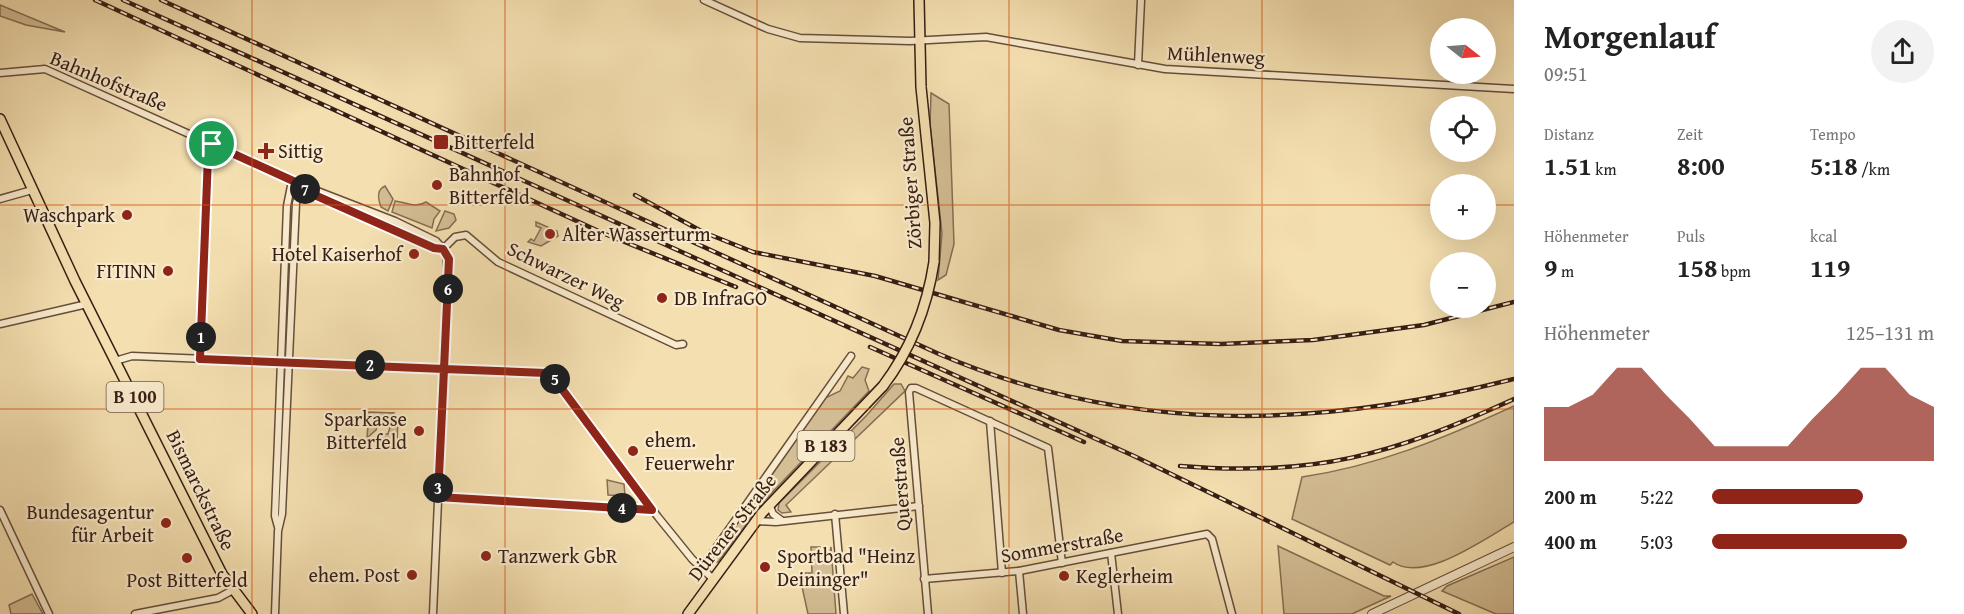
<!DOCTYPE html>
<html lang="de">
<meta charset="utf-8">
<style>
:root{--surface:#fff;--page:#f2f2f2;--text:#222;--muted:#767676;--accent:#8f2418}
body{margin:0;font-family:"Gentium Book Plus",serif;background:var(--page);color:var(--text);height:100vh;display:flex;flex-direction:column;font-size:22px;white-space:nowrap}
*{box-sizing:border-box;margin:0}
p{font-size:20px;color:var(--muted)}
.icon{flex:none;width:33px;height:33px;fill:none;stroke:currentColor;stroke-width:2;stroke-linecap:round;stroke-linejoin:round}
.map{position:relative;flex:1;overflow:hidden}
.panel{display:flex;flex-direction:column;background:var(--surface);width:450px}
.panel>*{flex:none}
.needle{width:39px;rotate:107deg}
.buttons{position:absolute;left:1430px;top:18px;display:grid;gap:12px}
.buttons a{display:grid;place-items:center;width:66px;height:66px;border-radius:50%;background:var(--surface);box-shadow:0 6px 24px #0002;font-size:30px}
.pin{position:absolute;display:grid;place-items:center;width:51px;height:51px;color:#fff;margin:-26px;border:3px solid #fff;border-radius:50%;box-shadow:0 2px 6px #0007}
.km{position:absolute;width:30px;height:30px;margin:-15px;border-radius:50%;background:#222;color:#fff;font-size:16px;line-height:30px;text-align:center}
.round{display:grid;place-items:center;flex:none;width:63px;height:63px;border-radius:32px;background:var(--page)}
.summary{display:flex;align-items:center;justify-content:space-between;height:102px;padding:0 30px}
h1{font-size:33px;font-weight:700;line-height:45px}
.figures{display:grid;grid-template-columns:repeat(3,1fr);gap:9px;height:102px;padding:6px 30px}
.figures div{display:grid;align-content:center}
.figures b{font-size:26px;font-weight:700}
.figures small{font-size:16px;font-weight:400}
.figures p{font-size:16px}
.chart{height:168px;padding:12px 30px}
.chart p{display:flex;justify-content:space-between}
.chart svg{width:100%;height:108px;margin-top:6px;fill:var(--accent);opacity:.7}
ul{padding:0 30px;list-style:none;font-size:20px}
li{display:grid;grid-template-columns:96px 72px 1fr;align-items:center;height:45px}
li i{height:15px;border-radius:8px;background:var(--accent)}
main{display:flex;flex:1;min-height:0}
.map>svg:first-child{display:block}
.green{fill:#d4be95;stroke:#856e54;stroke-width:1.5}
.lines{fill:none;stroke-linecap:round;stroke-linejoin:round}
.minor-casing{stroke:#664e3b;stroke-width:9}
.tertiary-casing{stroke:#664e3b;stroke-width:10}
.primary-casing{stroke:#361e14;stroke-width:12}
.minor{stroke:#f8eacc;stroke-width:6}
.tertiary{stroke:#f8eacc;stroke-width:8}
.primary{stroke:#f4dfb0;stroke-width:9}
.rail-casing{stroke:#361e14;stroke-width:4.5}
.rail{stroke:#f8eacc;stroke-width:2;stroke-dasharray:7;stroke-linecap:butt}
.primary-bridge-casing{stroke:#361e14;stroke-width:12;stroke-linecap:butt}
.primary-bridge{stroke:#f4dfb0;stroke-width:9}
.route-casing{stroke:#fff;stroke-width:12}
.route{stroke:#8f2418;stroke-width:8}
.grid{fill:none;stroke:#d6530d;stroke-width:1.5;stroke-opacity:0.55}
.poi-dot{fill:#8f2418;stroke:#f8eacc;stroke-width:2}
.labels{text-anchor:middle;stroke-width:4.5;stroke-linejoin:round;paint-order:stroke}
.shield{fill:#f8eacc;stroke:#705b4b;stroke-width:1.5}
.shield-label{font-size:18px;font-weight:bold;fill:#361e14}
.street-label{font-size:20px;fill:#361e14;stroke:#f8eacc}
.poi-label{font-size:20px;fill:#361e14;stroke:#f8eacc;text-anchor:start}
</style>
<main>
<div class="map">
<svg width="1514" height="614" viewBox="0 0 1514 614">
<rect width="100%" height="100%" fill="#f4dfb0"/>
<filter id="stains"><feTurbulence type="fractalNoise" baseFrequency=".00333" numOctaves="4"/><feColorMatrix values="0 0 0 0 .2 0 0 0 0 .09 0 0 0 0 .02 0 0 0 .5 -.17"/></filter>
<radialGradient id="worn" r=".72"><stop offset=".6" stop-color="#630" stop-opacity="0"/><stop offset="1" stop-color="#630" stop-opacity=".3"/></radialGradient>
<g class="green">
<polygon points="0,5 65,32 26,25 0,16"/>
<polygon points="931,93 949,104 954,244 946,275 938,280 942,233 930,125"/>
<path d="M385,186l8,13 -5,12 -7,-4c-3,-8 -5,-17 4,-21z"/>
<path d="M395,201c11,1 20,8 31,1l14,9 -6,8 -2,9 -40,-16z"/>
<polygon points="445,211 454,214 456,220 449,228 436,231"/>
<polygon points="536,222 557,231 558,236 541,246 528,242 531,239 534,241 541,228 536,226"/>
<polygon points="862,367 869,369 865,380 869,391 763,502 718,562 709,562 752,500 757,498 769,481 767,479 823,399 840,391 848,376 853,378"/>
<polygon points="894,384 901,384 905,391 786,505 791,512 782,513 778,510 779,503 867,415"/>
<path d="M1514,406v116c-28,16 -91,62 -121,40l-3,3 -98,-46 10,-42c75,-11 143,-39 212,-71z"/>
<polygon points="369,412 394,413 387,421 378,421 376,430 367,438"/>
<polygon points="398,418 397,443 372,442 380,434 388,434 391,424"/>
<polygon points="607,480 624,484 625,496 608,495"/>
<polygon points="1278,546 1384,596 1391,596 1352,614 1284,614"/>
<polygon points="811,547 820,547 821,553 830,552 831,547 836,614 808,614 799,573 812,573"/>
<polygon points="1514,557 1514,614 1496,614 1442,591 1447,586"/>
<polygon points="32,594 43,614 11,614 9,605"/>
</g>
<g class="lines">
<g class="minor-casing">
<g id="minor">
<polyline points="704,0 768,29 800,38 910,41 986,37 1165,69 1514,89"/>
<polyline points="1138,65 1141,0"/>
<polyline points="0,73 45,69 302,185 395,221 436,241 446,252 448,274 433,614"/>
<polyline points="302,185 310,193 434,248 443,249"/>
<polyline points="0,199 32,190"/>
<polyline points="443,249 455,237 466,235 498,262 676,345 683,344"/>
<polyline points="0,324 87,304"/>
<polyline points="199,359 208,157 212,144"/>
<polyline points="115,361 132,356 546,373 553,377 658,517 692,559 713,579"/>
<polyline points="990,421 1002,573"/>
<polyline points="438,497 652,510"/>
<polyline points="769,504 773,514 781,520"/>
<polyline points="0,510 49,614"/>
<polyline points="835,514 844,614"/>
<polyline points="755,521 776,522 919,506"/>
<polyline points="278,527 275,516 277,465 287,206 292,181"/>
<polyline points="1111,553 1118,614"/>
<polyline points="701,569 851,356"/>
<polyline points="1019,571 1023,614"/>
<polyline points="924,579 1019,571 1207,534 1212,539 1232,614"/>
<polyline points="135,614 218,598 233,590"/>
<polyline points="275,614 278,531 282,514 296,203 302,185"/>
<polyline points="928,614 909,392 911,388 916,388 1048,448 1062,563"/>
</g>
</g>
<g class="tertiary-casing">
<polyline id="tertiary" points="1372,614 1514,547"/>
</g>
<g class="primary-casing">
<g id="primary">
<polyline points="919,0 921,87 935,223 934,262"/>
<polyline points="0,119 75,281 222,574 252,614"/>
<polyline points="688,614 762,513 883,386"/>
</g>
</g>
<use href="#minor" class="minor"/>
<use href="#tertiary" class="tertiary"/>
<use href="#primary" class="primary"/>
<g class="rail-casing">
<g id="rail">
<polyline points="95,0 605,234 736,287"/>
<polyline points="123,0 1134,456 1459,614"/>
<path d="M161,0l778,354c189,81 378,75 575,25"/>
<polyline points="635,195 703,232 753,252 875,276 1059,330 1122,341 1221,344 1313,340 1424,325 1514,302"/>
<polyline points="870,347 1084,442"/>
<path d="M1180,466c136,11 211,-11 334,-67"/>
</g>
</g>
<use href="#rail" class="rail"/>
<g class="primary-bridge-casing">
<path id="primary-bridge" d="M883,386c28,-37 44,-78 51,-124"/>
</g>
<use href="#primary-bridge" class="primary-bridge"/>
</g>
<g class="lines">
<g class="route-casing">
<polyline id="route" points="212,144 208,156 200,359 444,369 438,497 652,510 553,377 546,373 444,369 449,259 443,249 434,248 310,193 302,185 212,144"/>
</g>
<use href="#route" class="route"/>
</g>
<path class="grid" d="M252,0v614M505,0v614M757,0v614M1009,0v614M1262,0v614M0,205h1440M1485,205h29M0,409h1514"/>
<g class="poi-dot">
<rect x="433" y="134" width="16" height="16" rx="3"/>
<path d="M263 142h6v6h6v6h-6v6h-6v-6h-6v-6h6z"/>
<circle cx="437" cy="185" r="6"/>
<circle cx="127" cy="215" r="6"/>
<circle cx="550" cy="234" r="6"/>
<circle cx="414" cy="254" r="6"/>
<circle cx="168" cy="271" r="6"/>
<circle cx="662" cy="298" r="6"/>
<circle cx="419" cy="431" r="6"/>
<circle cx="633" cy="451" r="6"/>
<circle cx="166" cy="523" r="6"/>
<circle cx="486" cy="556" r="6"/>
<circle cx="187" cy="558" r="6"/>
<circle cx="765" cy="567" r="6"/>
<circle cx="412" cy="575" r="6"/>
<circle cx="1064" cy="576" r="6"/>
</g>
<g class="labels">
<g class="shield">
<rect x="106.5" y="382" width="57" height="30" rx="4.5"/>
<rect x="797.5" y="431" width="57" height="30" rx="4.5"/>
</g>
<g class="shield-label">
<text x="135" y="403">B 100</text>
<text x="826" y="452">B 183</text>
</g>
<g class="street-label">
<text transform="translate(1216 55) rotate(3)" y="7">Mühlenweg</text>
<text transform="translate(109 81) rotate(23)" y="7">Bahnhofstraße</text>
<text transform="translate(910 183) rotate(-94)" y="7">Zörbiger Straße</text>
<text transform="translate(566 275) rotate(26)" y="7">Schwarzer Weg</text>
<text transform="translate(900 484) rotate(-94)" y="7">Querstraße</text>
<text transform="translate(201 490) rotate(64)" y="7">Bismarckstraße</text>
<text transform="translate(732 527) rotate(-52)" y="7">Dürener Straße</text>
<text transform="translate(1062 545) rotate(-10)" y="7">Sommerstraße</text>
</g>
<g class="poi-label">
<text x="454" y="149">Bitterfeld</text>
<text x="278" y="158">Sittig</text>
<text x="449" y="181">Bahnhof<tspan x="449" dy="23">Bitterfeld</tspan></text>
<text x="115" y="222" text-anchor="end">Waschpark</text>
<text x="562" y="241">Alter Wasserturm</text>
<text x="402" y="261" text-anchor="end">Hotel Kaiserhof</text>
<text x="156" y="278" text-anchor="end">FITINN</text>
<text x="674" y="305">DB InfraGO</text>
<text x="407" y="426" text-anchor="end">Sparkasse<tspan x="407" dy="23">Bitterfeld</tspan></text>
<text x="645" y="447">ehem.<tspan x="645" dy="23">Feuerwehr</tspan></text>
<text x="154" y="519" text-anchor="end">Bundesagentur<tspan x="154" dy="23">für Arbeit</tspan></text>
<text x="498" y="563">Tanzwerk GbR</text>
<text x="777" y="563">Sportbad "Heinz<tspan x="777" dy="23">Deininger"</tspan></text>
<text x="400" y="582" text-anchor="end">ehem. Post</text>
<text x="1076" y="583">Keglerheim</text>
<text x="187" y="587" text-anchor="middle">Post Bitterfeld</text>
</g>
</g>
<rect width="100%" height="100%" filter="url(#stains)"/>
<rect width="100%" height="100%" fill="url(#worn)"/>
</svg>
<div class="buttons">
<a><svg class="needle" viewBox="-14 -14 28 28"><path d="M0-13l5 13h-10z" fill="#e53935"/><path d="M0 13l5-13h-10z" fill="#767676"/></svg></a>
<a><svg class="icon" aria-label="locate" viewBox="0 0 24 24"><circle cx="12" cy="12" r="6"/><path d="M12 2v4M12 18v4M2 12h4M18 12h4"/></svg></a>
<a>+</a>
<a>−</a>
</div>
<div class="pin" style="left:212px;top:144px;background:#1e9e55"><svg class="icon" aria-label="arrive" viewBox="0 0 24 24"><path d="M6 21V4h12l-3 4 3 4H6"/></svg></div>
<b class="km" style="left:201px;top:337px">1</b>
<b class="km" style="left:370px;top:365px">2</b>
<b class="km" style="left:438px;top:488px">3</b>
<b class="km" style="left:622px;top:508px">4</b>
<b class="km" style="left:555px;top:379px">5</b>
<b class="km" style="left:448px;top:289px">6</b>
<b class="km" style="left:305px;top:189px">7</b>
</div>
<section class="panel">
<div class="summary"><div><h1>Morgenlauf</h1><p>09:51</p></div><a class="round"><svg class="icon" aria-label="share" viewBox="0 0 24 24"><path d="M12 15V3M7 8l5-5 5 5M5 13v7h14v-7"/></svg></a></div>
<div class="figures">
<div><p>Distanz</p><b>1.51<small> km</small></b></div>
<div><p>Zeit</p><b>8:00</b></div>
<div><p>Tempo</p><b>5:18<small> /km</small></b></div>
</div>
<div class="figures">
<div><p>Höhenmeter</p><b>9<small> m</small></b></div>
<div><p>Puls</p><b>158<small> bpm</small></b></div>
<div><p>kcal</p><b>119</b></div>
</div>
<div class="chart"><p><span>Höhenmeter</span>125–131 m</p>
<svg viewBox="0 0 160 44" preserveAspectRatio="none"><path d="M0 44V22L10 22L20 17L30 6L40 6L50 17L60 27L70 38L80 38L90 38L100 38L110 27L120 17L130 6L140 6L150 17L160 22V44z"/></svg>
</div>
<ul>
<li><b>200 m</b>5:22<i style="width:68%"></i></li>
<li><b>400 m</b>5:03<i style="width:88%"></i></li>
</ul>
</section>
</main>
